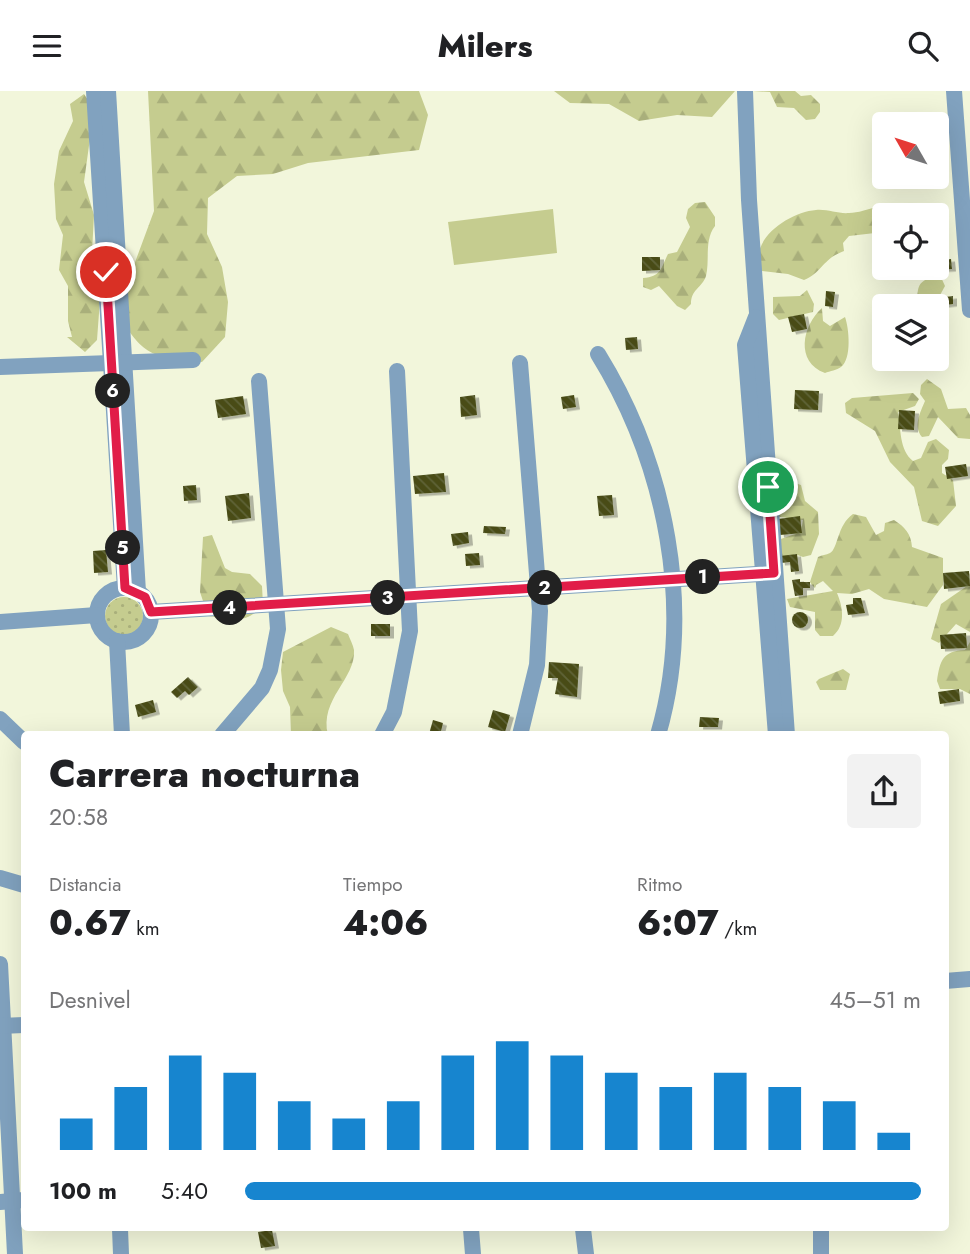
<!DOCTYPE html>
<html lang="es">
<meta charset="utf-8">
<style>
:root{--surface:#fff;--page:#f2f2f2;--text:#202124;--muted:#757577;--accent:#1785cf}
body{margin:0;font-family:Jost,sans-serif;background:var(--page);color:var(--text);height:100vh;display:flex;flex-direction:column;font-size:26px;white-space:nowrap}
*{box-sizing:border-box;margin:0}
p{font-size:23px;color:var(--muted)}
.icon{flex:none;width:38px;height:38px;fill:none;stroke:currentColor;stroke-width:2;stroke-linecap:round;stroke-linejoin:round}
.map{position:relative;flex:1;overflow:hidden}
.sheet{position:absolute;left:21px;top:640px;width:928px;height:500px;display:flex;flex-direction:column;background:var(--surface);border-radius:7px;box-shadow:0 7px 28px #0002}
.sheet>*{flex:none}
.needle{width:46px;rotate:309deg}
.controls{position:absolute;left:872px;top:21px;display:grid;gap:14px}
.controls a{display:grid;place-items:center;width:77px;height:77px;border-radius:7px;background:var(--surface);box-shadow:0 7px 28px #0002;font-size:35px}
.pin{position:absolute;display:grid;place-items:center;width:60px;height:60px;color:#fff;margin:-30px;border:4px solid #fff;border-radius:50%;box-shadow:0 2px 7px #0007}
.km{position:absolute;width:35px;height:35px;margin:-18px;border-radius:50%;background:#222;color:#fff;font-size:19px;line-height:35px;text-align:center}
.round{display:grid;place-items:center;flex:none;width:74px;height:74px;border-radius:7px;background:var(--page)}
.headline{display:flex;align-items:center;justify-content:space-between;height:119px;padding:0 28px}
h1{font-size:38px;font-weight:800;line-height:52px}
.metrics{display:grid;grid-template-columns:repeat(3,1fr);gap:10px;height:119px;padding:7px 28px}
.metrics div{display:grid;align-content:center}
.metrics b{font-size:35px;font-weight:800}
.metrics small{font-size:19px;font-weight:400}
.metrics p{font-size:19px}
.chart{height:196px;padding:14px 28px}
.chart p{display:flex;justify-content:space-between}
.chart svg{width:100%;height:126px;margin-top:7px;stroke:var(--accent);stroke-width:6}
ul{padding:0 28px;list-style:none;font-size:23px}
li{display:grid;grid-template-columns:112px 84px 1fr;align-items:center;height:52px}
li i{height:18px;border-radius:9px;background:var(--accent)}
header{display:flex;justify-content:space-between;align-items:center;height:91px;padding:0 28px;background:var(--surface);font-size:32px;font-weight:800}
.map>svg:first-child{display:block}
.grass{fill:url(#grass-dots)}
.forest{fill:url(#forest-firs)}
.pitch{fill:#c5cc8f}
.building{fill:url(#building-back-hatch);filter:url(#shadow)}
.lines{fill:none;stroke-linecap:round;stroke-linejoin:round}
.minor{stroke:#81a2bf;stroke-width:16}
.route-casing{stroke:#fff;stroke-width:14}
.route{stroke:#e11d48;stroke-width:9}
</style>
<header><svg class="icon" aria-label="menu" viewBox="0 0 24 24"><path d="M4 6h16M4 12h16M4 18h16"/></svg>Milers<svg class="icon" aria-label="search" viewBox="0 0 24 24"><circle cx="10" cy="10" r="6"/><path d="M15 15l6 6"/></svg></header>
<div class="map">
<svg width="970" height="1163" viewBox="0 0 970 1163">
<defs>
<pattern id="grass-dots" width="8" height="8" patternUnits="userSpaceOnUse" patternTransform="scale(1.75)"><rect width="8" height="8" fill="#c5cc8f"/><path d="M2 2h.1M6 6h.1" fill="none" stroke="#a9af7b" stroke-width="1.8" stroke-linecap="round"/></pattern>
<pattern id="forest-firs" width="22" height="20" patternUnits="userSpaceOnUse" patternTransform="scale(1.75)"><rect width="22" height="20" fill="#c5cc8f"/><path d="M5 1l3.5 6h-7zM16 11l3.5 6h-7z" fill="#a9af7b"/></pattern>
<pattern id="building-back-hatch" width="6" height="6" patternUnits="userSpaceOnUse" patternTransform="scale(1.75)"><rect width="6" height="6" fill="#484c17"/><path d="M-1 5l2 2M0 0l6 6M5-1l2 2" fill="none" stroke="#606338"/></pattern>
<filter id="shadow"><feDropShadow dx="4" dy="2.5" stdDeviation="0" flood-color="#0004"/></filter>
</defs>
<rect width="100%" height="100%" fill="#f2f6db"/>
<circle class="grass" cx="124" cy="525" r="19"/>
<g class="forest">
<path d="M148,0h271l9,24 -9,35 -111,13 -35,11 -36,2 -29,22 -1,36 15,33 6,35 -3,35 -23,25c-51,-5 -60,-6 -85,-51l37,-100z"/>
<polygon points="554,0 735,0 712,26 677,24 639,30 609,13 570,12"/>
<polygon points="753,0 795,0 801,5 811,4 820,13 820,21 815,28 806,29 794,17 777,16 770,1"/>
<polygon points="84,3 94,18 84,91 94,124 92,161 101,195 97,249 85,261 67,246 72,246 68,230 68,195 59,179 63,144 56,128 54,93 59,60 73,30 70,13"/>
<path d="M705,111l10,15v9c-11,14 -5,34 -9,50 -4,12 -15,13 -15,28l-6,6 -8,-4 -18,-20 -8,4 -8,-3v-9c18,-1 18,-10 25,-24l9,-2 13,-25 -4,-9 2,-9 7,-6z"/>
<path d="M877,116l7,4 -2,17 -7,5 -26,3 -6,7 1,8c-22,8 -21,21 -40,29l-16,-6 -26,-3c-16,-30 27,-59 54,-61 12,-1 22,4 33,3 9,0 19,-4 28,-6z"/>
<path d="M940,184l5,11 -11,20 -17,-3c1,-20 1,-22 23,-28z"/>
<polygon points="807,199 814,213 813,221 779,229 773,223 773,206 800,205"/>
<path d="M822,217l1,13 7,5 15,-9c4,11 7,42 -4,50 -4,3 -11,4 -16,6 -30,-11 -23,-47 -3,-65z"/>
<path d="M927,288l14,10 7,20 18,-1 4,7v24l-12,-1 -20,-21 -9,19 -7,1c-9,-11 -2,-24 3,-36l-5,-7 1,-9z"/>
<path d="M913,302l6,6 -4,7 -17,6c3,16 1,38 15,49l8,-3 7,-16 8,-3 13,11 -1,9 -6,6v8l11,7 3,26 -18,20 -16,-5 -8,-34 -24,-25 -15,-31 -29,-18 -1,-10 7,-5z"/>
<polygon points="792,391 801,394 805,410 818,421 819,443 811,464 803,466 795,463 777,474 775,450 801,441 803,429 773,425 775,402 783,406"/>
<path d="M853,423l13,3 10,18 8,-4 1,-8 9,-3c11,7 17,14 18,27l31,11v27l-16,22 -43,-8 -15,-10 -17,5 -15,-1c6,14 9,32 -4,43h-13l-5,-6v-18l-25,-5 -3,-8 46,-8 -10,-10 -7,4 -1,3 -3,-3 -2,-3 8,-25c4,-2 8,-2 12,-4 8,-4 7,-28 23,-39z"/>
<path d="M212,444l13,33 7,4 18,2 12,12 1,19c-19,21 -29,14 -55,11l-8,-24 3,-55z"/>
<polygon points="970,493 970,541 956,533 939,552 931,548 941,513"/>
<path d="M331,536l17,7c2,5 5,11 6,16 2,29 -35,49 -26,85h-37l-1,-28 -7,-16 -2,-21 2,-18z"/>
<path d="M970,551v52l-10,-5h-20l-3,-8c3,-21 6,-30 28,-31z"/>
<polygon points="843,578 850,583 846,599 820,599 816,591 819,588"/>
</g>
<polygon class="pitch" points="553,118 557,162 454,174 448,131"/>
<g class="building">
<polygon points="642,166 660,166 660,179 642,180"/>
<polygon points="951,168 952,178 935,179 936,170"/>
<polygon points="826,200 835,201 833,216 825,215"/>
<polygon points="953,205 953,213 938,215 937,207"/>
<polygon points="804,223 807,238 792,241 788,226"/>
<polygon points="637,246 638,258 626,259 625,247"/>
<polygon points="795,299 819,300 818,319 794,318"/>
<polygon points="475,304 477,324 461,326 460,306"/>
<polygon points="574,304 576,316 563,318 561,306"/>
<polygon points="243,305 246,323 218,327 215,309"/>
<polygon points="899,319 915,320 914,339 898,338"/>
<polygon points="966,373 968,385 947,388 945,376"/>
<polygon points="444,382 446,401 415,403 413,385"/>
<polygon points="196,394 197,409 184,410 183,395"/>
<polygon points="249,402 251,427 228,430 225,405"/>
<polygon points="612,404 614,424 599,425 597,405"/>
<polygon points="800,425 802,442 780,444 778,428"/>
<polygon points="484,435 506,436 505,443 483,442"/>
<polygon points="468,441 469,452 453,455 451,443"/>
<polygon points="106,459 108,481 94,482 93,460"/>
<polygon points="479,462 480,474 466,475 465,463"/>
<polygon points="797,463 799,480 791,481 790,471 781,472 780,465"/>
<polygon points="969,480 970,495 944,498 943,482"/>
<polygon points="800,488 800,491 810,491 810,497 803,497 803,504 795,505 792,489"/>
<polygon points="853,507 861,507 865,522 848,524 846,514 853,513"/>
<circle cx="800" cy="529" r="8"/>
<rect x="371" y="533" width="19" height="12"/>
<polygon points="966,542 967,557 941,558 940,544"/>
<polygon points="549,571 579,573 577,606 555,603 558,587 548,587"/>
<polygon points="188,586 198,596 189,604 185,600 177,607 171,601"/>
<polygon points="959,598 960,610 940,613 938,601"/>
<polygon points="153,609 156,621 138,626 135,614"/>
<polygon points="493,619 510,624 505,641 488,636"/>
<polygon points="700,626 719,627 718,636 699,636"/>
<polygon points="433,629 443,632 440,644 429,643"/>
<polygon points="272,1139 275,1155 261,1157 258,1141"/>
</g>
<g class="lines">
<g class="minor">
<polyline points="94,0 125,497"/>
<polyline points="108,0 138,501"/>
<polyline points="745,0 749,109 787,644"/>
<polyline points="954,0 970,219"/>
<polyline points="756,226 745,254 776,644"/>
<path d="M598,263c68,110 97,254 60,381"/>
<polyline points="520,272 540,520 537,574 520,644"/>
<polyline points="0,276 193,269"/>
<circle cx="124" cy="524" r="27"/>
<polyline points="151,521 774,482"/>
<polyline points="0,531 97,524"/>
<polyline points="117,550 122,644"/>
<polyline points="0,628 24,651"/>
<polyline points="222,644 262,597 270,579 278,538 259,290"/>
<polyline points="382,644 394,621 410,540 397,280"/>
<polyline points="0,787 24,794"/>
<polyline points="0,873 15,1163"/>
<polyline points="945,890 970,888"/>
<polyline points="0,935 24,934"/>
<polyline points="0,1111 24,1109"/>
<polyline points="120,1138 121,1163"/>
<polyline points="471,1138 473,1163"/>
<polyline points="583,1138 586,1163"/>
<polyline points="821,1138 821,1163"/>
</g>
</g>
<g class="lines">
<g class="route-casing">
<polyline id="route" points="106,181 125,497 145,506 151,521 774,482 768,396"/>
</g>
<use href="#route" class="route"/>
</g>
</svg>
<div class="controls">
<a><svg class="needle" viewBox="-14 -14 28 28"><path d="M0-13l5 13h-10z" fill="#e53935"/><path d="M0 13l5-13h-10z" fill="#757577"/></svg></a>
<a><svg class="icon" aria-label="locate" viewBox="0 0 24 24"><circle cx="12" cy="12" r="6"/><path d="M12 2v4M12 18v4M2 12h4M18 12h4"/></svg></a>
<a><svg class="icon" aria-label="layers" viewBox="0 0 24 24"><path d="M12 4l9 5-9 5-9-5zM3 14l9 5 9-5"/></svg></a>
</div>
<div class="pin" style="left:768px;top:396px;background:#1e9e55"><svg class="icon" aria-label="arrive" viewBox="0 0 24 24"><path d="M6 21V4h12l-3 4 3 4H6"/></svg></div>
<div class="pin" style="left:106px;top:181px;background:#d93025"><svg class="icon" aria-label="check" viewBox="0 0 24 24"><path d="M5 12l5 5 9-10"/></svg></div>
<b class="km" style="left:703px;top:486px">1</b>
<b class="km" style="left:545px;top:497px">2</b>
<b class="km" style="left:388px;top:507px">3</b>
<b class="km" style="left:230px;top:517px">4</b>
<b class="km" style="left:123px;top:457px">5</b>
<b class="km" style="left:113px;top:300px">6</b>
<section class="sheet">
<div class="headline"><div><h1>Carrera nocturna</h1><p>20:58</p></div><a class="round"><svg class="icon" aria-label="share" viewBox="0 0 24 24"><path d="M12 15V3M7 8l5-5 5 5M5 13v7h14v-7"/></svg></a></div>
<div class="metrics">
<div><p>Distancia</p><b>0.67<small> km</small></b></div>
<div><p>Tiempo</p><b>4:06</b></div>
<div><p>Ritmo</p><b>6:07<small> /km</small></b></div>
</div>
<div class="chart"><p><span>Desnivel</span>45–51 m</p>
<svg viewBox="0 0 160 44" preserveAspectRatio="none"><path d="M5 44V33M15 44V22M25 44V11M35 44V17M45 44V27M55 44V33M65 44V27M75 44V11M85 44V6M95 44V11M105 44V17M115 44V22M125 44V17M135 44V22M145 44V27M155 44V38"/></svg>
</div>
<ul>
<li><b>100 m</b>5:40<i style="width:100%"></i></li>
</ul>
</section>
</div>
